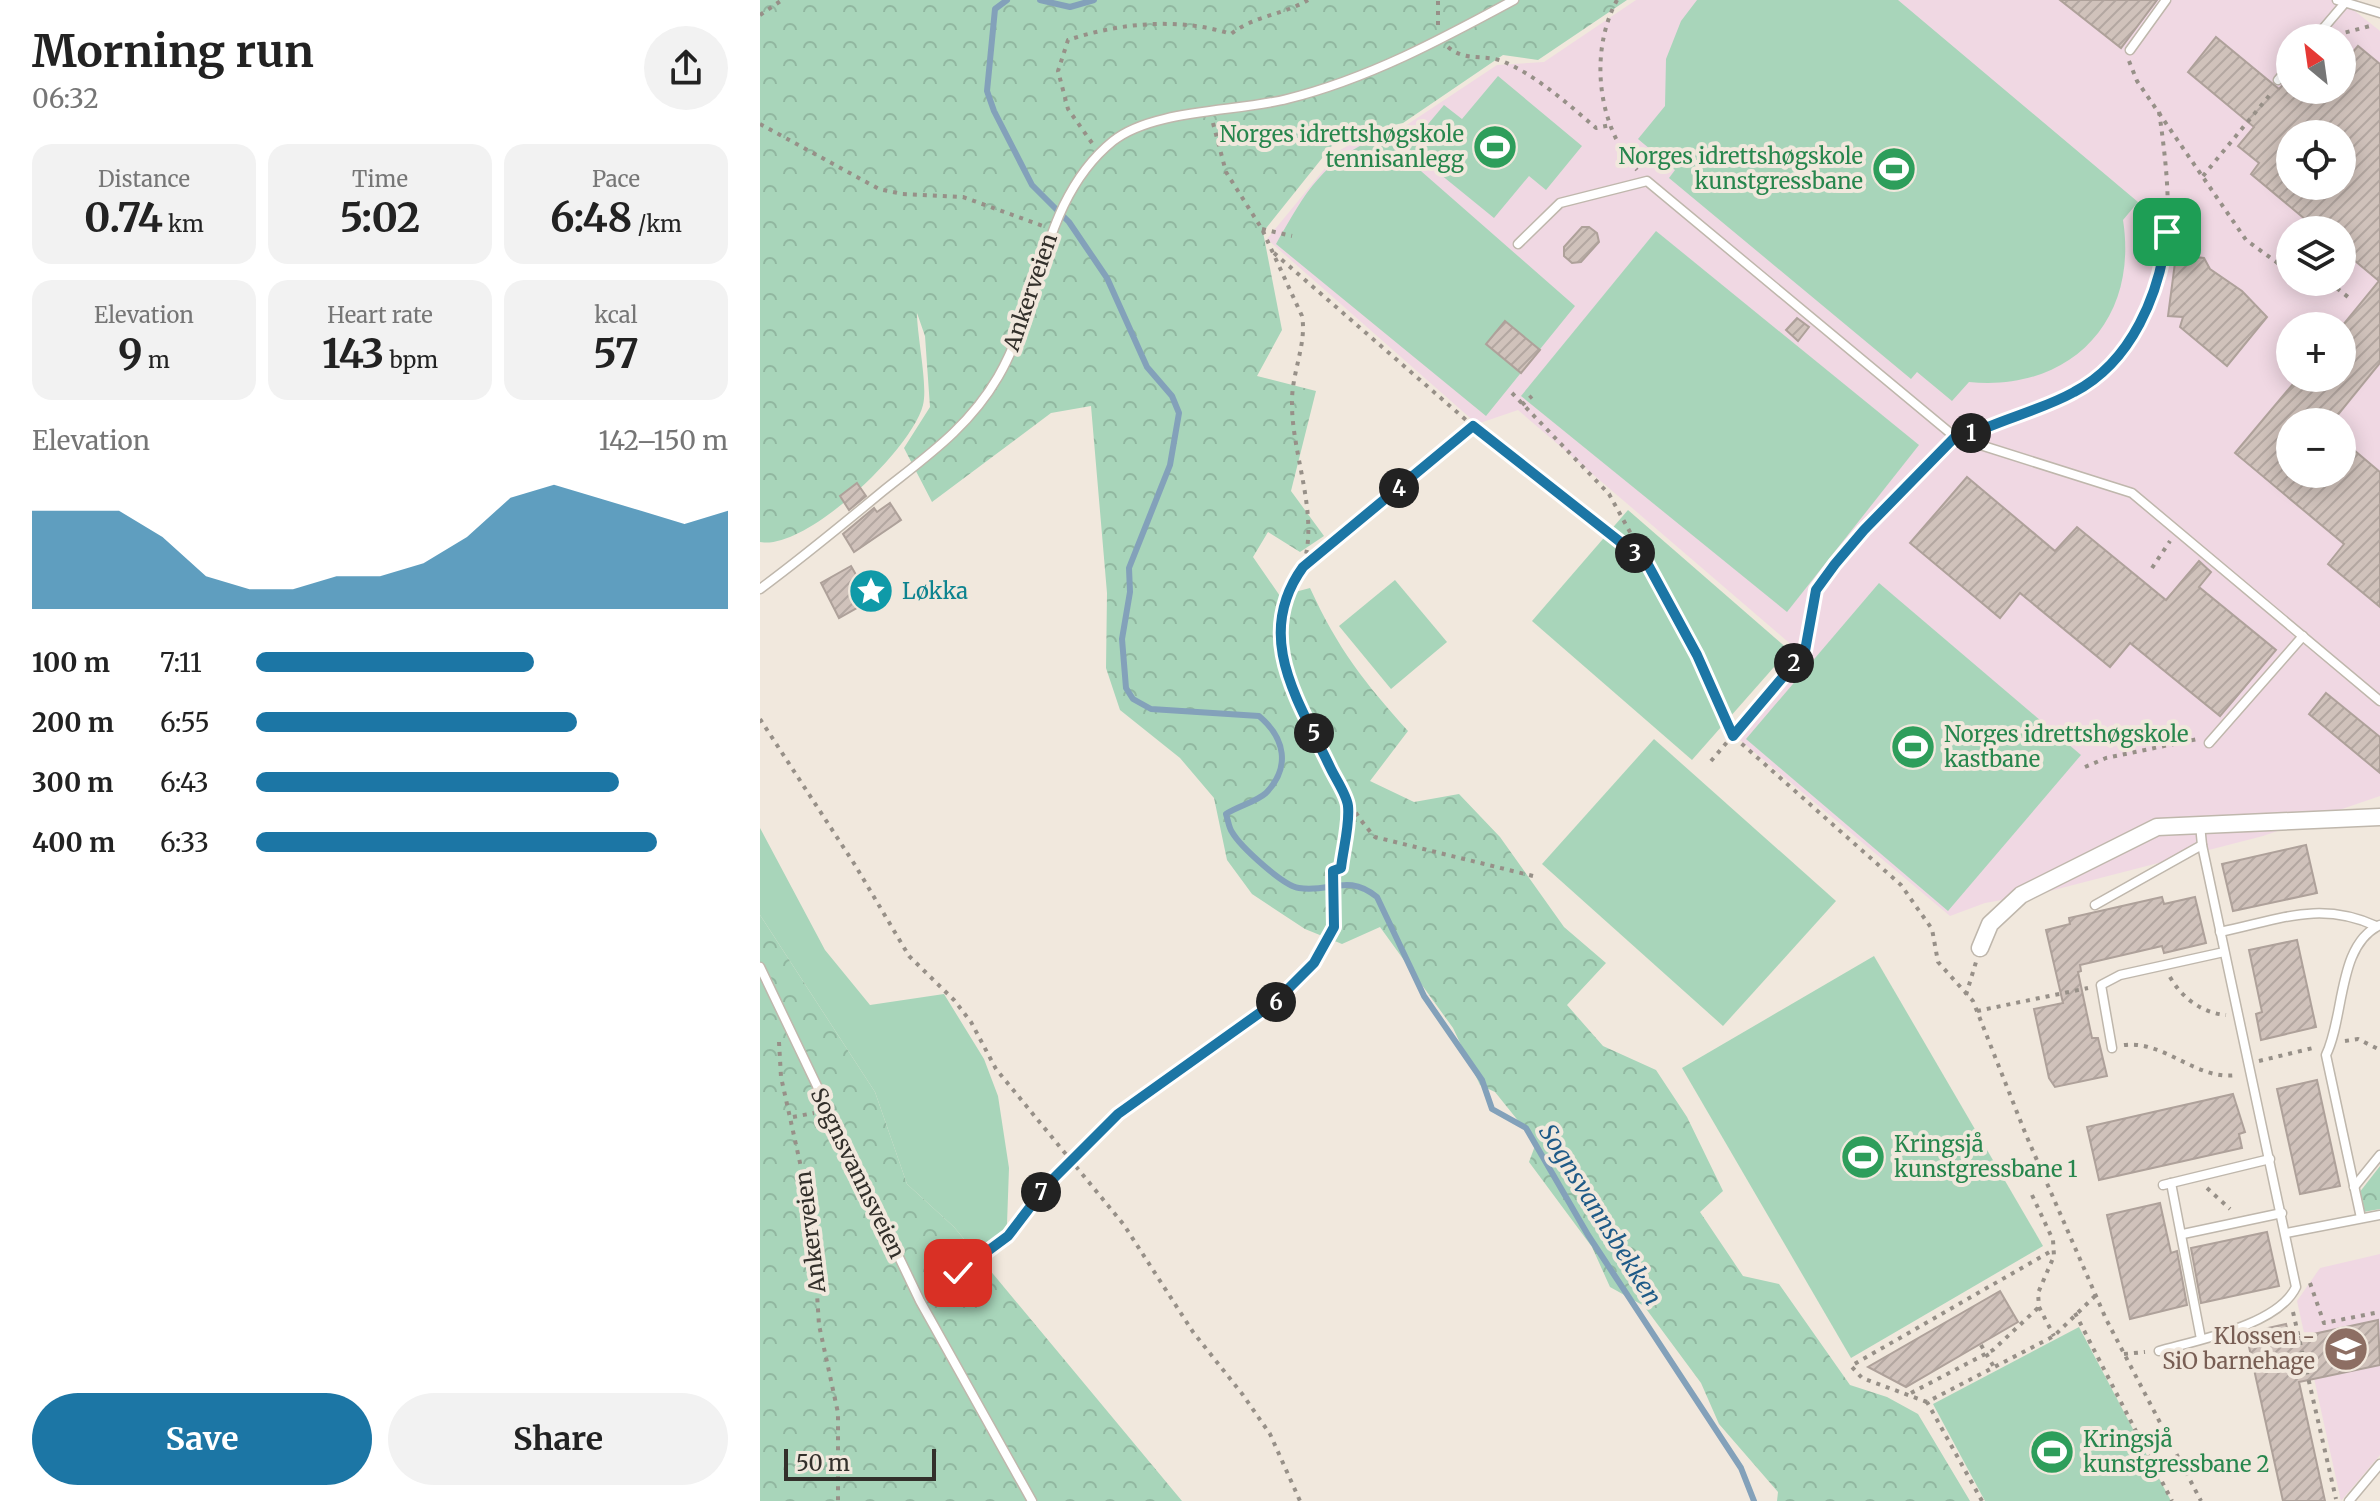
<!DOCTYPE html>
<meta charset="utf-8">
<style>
:root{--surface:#fff;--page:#f2f2f2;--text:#222;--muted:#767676;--accent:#1c76a5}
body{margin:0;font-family:Merriweather,serif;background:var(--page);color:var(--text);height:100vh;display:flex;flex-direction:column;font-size:30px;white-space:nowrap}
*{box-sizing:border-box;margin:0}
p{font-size:26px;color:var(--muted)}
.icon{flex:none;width:44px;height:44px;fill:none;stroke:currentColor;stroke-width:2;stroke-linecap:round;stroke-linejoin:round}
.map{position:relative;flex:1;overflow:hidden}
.side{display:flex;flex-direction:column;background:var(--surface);width:760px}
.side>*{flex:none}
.needle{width:52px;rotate:331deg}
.controls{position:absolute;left:1516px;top:24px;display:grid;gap:16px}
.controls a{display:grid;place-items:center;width:80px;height:80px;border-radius:50%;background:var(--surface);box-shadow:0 4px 20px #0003;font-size:40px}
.scale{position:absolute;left:24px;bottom:20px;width:152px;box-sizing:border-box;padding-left:8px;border:4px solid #33302b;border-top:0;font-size:22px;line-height:28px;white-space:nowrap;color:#33302b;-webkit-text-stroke:6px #f1e8dd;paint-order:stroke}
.pin{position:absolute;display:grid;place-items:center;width:68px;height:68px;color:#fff;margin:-34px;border-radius:16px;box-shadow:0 4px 12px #0006}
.km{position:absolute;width:40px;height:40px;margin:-20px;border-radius:50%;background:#222;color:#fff;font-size:22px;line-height:40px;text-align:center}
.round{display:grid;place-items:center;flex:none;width:84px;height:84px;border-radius:42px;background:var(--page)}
.summary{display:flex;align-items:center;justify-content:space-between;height:136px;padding:0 32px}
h1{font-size:44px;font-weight:700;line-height:60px}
.metrics{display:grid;grid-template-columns:repeat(3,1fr);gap:12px;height:136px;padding:8px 32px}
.metrics div{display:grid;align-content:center;border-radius:20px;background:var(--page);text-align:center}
.metrics b{font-size:40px;font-weight:700}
.metrics small{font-size:22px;font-weight:400}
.metrics p{font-size:22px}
.chart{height:224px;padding:16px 32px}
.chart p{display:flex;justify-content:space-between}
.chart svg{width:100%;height:144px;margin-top:8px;fill:var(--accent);opacity:.7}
.cta{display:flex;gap:16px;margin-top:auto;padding:16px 32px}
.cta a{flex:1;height:92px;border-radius:48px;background:var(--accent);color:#fff;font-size:32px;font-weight:700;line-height:92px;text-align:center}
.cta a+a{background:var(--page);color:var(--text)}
ul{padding:0 32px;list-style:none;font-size:26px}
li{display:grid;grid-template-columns:128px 96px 1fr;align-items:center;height:60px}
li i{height:20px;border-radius:10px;background:var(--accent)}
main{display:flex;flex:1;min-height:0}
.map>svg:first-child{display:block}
.education{fill:#f0d8e3;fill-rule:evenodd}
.grass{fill:#a8d5ba}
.forest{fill:url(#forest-crowns)}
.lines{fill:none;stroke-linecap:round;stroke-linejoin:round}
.stream{stroke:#83a1ba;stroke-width:6}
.building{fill:url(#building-hatch);stroke:#aea19a;stroke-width:2;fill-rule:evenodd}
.service-casing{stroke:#bfb7ac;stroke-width:11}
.minor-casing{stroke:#bfb7ac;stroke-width:19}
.path{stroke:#979088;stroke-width:4;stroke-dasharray:4 6;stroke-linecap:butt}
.service{stroke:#fff;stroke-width:8}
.minor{stroke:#fff;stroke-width:16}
.route-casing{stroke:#fff;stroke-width:16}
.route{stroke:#1c76a5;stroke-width:10}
.labels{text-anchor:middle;stroke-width:8;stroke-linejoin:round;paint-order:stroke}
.leisure-label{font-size:22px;fill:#27864d;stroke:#f1e8dd;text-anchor:start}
.street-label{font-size:22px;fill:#33302b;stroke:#f1e8dd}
.culture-label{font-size:22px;fill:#0d838f;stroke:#f1e8dd;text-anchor:start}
.education-label{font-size:22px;fill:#785e54;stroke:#f1e8dd;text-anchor:end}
.water-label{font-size:24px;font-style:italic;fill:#1e5a87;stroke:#f1e8dd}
</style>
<main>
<section class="side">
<div class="summary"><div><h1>Morning run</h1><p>06:32</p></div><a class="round"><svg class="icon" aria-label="share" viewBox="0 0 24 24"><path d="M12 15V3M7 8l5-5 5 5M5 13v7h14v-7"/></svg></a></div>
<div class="metrics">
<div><p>Distance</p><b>0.74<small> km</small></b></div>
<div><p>Time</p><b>5:02</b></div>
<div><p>Pace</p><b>6:48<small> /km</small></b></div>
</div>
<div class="metrics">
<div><p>Elevation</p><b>9<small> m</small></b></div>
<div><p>Heart rate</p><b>143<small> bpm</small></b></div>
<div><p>kcal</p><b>57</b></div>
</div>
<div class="chart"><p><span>Elevation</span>142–150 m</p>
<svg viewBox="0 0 160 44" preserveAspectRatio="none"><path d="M0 44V14L10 14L20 14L30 22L40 34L50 38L60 38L70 34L80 34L90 30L100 22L110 10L120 6L130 10L140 14L150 18L160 14V44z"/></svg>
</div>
<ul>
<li><b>100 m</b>7:11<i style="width:59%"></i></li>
<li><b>200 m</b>6:55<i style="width:68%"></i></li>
<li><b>300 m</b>6:43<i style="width:77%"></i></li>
<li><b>400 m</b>6:33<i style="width:85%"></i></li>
</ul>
<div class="cta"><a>Save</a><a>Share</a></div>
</section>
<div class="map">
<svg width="1620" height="1501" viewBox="0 0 1620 1501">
<defs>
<pattern id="forest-crowns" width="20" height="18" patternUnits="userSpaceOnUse" patternTransform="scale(2)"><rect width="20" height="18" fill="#a8d5ba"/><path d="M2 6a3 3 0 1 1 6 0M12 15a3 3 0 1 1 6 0" fill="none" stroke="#91b7a0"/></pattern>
<pattern id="building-hatch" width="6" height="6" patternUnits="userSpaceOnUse" patternTransform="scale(2)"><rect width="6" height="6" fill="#d0c2bb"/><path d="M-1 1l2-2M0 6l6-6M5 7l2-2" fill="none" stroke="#b3a7a1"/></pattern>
</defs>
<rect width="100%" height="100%" fill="#f1e8dd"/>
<g class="education">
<path d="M876,0h705l39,31v765l-117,40 -217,56 -61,11 -35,13 -210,-176 68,-81 -290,-249 -41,14 -210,-185 73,-89 31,-17 25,-1 101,-67 47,-3zM1530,38h52v52h-52zM1530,134h52v52h-52zM1530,230h52v52h-52zM1530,326h52v52h-52zM1530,422h52v52h-52z"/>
<polygon points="1620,1254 1620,1455 1581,1501 1537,1301 1560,1268"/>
</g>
<g class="grass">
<path d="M937,0h201l240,202 -15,18c16,102 -54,172 -154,162l-17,19 -35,-29 -6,7 -242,-201 6,-8 -37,-31 27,-33 1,-47 15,-38z"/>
<polygon points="738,76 822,146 786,190 769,176 734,218 648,148 684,105 702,119"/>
<path d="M621,136l194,170 -89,110 -210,-172c30,-53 47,-84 105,-108z"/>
<polygon points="896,231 1159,445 1027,612 761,396"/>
<polygon points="868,510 1029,650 932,760 772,621"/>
<polygon points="635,580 687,642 631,689 579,626"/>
<polygon points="1119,583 1321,755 1188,911 986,739"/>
<polygon points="894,739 1076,901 963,1026 782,864"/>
<polygon points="0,828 65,950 110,1005 184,994 224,1059 238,1096 249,1168 247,1224 224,1263 194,1227 147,1184 115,1092 0,915"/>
<polygon points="1114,956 1283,1246 1091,1358 922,1068"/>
<polygon points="1319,1327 1411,1501 1225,1501 1173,1404"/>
</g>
<g class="forest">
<path d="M0,0h867l-89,60 -35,-5 -100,68 -64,14 -76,95 19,98 -25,46 59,15 -25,100 33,45 -24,16 -32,-20 -15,25 27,39 30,-8c28,61 54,94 98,143l-38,50 44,21 45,-8 41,43 64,90 42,36 -39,42 36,41 53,24 31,47 36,74 -23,21 43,64 36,8 71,101 37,12 31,17 52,87h-193l1,-9 -59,-68 -18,-41 -57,-77 -34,-19 -18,-40 -63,-85 7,-19 -41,-51 -15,-7 -27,-57 -73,-101 -38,17 -37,-15 -53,-35 -25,-34 -13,-62 -34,-40 -60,-48 -14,-42 1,-75 -16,-187 -40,7 -119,89 -28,-54 26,-41 -5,-71 -8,-23c0,23 11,73 6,92 -11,44 -117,146 -163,137z"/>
<polygon points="0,915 115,1092 147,1184 194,1227 422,1501 0,1501"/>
<polygon points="1620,1166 1620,1209 1603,1212 1599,1193"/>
</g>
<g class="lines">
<g class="stream">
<path d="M247,0l-12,9 -8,82 7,20 38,74 37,37 38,56 40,89 25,29 7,17 -9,52 -41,103 1,24 -8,47 4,49 7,11 18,10 108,7c26,22 32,51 7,77 -10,9 -28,13 -40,21 2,6 3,14 6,18 8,14 51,54 67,56 32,5 48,-15 78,9l47,99 58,84 10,29 34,19 62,107 153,233 13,33"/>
<polyline points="280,0 310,7 334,0"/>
</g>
</g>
<g class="building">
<polygon points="1300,0 1397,0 1361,48"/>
<path d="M1456,37l63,52 11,-12v13h52v-45l10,8 6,-7 22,18v299l-48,59h-42v52h52v-34l38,32v135l-52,-43 16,-20 -109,-91 63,-75h44v-52l37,-45 -37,-31v-20h-24l-67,-56 8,-11 -21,-17 16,-19 -66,-55zM1530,134h52v52h-52z"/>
<polygon points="822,227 829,227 837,233 839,242 821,262 812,263 804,256 804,247"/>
<polygon points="1416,255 1444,258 1450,269 1482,291 1507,317 1467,366 1420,327 1423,317 1408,316"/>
<polygon points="1037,318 1049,327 1038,341 1026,330"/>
<polygon points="745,321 780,350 761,373 726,344"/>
<polygon points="1207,477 1295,551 1317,527 1406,600 1439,561 1451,572 1439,587 1516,650 1460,716 1370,643 1350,667 1260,593 1240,618 1150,543"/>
<polygon points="97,483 106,496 89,510 80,496"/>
<polygon points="130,503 141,520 94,552 83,534 114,508 117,512"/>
<polygon points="91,566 108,596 100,601 102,605 79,618 61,583"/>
<polygon points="1566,693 1620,737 1620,773 1549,714"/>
<polygon points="1546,845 1557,893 1473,911 1462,864"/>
<polygon points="1402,897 1404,904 1435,897 1446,943 1404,953 1402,946 1320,965 1321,971 1318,972 1332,1038 1338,1038 1347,1076 1295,1087 1289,1078 1274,1009 1303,1003 1286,930 1310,924 1309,918"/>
<polygon points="1537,940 1556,1027 1501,1040 1496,1014 1502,1012 1489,950"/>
<polygon points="1557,1080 1580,1186 1540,1194 1517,1089"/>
<polygon points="1473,1094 1485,1132 1479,1134 1482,1148 1339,1180 1327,1127"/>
<polygon points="1400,1203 1411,1253 1417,1251 1427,1305 1370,1319 1347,1215"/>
<polygon points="1507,1232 1519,1286 1441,1303 1431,1248"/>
<polygon points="1240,1291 1258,1322 1146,1387 1108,1367"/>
<polygon points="1618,1320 1620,1365 1539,1382 1565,1501 1523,1501 1486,1333 1526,1324 1530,1339"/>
</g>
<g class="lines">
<g class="service-casing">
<g id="service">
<polyline points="1577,0 1620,13"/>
<polyline points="1555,38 1584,4"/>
<polyline points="1370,50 1406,0"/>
<polyline points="1518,80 1530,66"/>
<polyline points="758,244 800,203 887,181 1195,437 1372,493 1620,701"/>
<path d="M0,589c42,-31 82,-64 123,-98 44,-35 86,-64 115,-114 44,-75 43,-178 115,-236 40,-32 124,-29 174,-42 81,-20 155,-60 227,-99"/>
<path d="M1051,608c21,-65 99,-119 144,-171"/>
<polyline points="1449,743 1543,636"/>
<polyline points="1335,905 1442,845"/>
<path d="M1460,932c59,-12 99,-32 156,-6"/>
<polyline points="0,967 160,1301 272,1501"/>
<polyline points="1352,1048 1341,985 1360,975 1464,952"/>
<polyline points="1411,1183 1441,1339"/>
<polyline points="1403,1185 1510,1159"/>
<polyline points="1594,1187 1620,1155"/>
<path d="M1601,1218l-35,-163c19,-39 11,-110 54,-130"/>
<polyline points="1526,1233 1620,1215"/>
<polyline points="1423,1234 1522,1213"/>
<path d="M1399,1351c39,-11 119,-26 137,-64l-94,-442 -2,-20"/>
<polyline points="1589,1501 1620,1464"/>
</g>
</g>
<g class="minor-casing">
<polyline id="minor" points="1220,948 1230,924 1261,895 1397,827 1620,817"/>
</g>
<g class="path">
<path d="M857,0c-28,52 -20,126 20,170"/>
<polyline points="0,15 22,0"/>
<polyline points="678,25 678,0"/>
<polyline points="1576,35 1610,26"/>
<path d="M688,47c17,15 35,7 54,14 34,14 66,43 94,67l15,-3"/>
<polyline points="1369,61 1377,81 1486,240 1530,272"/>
<path d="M453,123l13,49 36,57 40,87c5,27 -10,56 -10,85 -1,53 28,113 11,165"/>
<polyline points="0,124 119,189 142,194 203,197 283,226"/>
<path d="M332,143l-24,-34 -10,-38 10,-31c51,-17 111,-23 163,-6 22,-18 52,-19 77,-34"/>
<polyline points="1443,176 1513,91"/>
<polyline points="502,229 532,236"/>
<polyline points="514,253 713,426 887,563 937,655 973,736 1141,885 1172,929 1178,962 1213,1001 1266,1135 1346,1319 1441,1501"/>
<polyline points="1569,282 1588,297"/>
<polyline points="752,393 849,494 886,561"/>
<polyline points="762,405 772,396"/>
<path d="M713,426l-170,141c-12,15 -24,35 -25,55 -2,52 61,178 97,215l158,39"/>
<path d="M1220,430c31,-13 67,-22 96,-39 21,-11 34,-28 48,-46 55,-74 47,-148 35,-234"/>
<polyline points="1392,568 1410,541"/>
<polyline points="0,719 95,865 149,956 194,1000 211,1022 236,1069 364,1225 433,1332 483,1395 510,1434 540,1501"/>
<polyline points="951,761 1045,651 1049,622"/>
<polyline points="1325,767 1346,758 1438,739"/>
<path d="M1410,977c12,21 32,36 56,38"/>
<polyline points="1206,995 1216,962"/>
<polyline points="1217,1011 1328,988"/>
<polyline points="1585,1041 1598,1039 1620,1050"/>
<polyline points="19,1042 21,1077 52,1217 59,1325 78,1413 78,1501"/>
<path d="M1364,1045c41,-5 72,36 113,30"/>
<polyline points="1499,1061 1553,1048"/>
<polyline points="33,1117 54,1113"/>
<polyline points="1447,1188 1470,1209"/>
<polyline points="1272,1195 1293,1240 1294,1256 1278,1293 1279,1307 1294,1336"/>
<polyline points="1550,1283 1564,1323 1620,1312"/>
<polyline points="178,1304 198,1273 248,1236 287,1185 358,1114 515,1002 554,963 574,927 573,871 581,868 588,804"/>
<polyline points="1533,1312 1576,1499"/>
<polyline points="1315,1313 1412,1501"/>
<polyline points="1221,1345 1234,1367"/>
<polyline points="1364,1354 1385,1352"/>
<polyline points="1151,1393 1233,1350 1279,1307"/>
<polyline points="1167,1402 1102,1378 1091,1366 1293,1250"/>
<polyline points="1222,1501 1167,1402 1294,1336 1337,1294"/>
</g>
<use href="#service" class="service"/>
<use href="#minor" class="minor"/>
</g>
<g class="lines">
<g class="route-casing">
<path id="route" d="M198,1273l50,-37 39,-51 71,-71 157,-112 39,-39 20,-36 -1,-56 8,-3c2,-19 9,-43 7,-62 -1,-11 -13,-28 -18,-39 -32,-67 -77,-131 -27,-200l170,-141 174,137 50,92 36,81 72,-85 11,-61 19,-26 29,-34 91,-93 5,3c36,-20 78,-28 114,-48 58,-30 86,-99 93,-160"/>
</g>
<use href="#route" class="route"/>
</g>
<defs>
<g id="stadium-disc" transform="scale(2.3)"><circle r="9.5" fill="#2e9e5b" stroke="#f1e8dd"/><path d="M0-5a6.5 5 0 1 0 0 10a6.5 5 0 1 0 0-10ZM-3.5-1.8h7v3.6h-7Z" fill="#fff"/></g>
<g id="sight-disc" transform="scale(2.3)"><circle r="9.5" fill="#0f9aa8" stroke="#f1e8dd"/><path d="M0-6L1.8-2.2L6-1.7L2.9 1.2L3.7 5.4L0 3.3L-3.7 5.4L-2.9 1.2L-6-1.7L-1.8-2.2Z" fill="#fff"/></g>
<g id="school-disc" transform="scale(2.3)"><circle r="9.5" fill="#8d6e63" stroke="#f1e8dd"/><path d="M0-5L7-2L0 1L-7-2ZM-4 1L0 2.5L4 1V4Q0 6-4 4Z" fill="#fff"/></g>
</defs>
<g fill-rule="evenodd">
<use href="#stadium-disc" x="735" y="147"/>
<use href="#stadium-disc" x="1134" y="169"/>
<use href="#sight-disc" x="111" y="591"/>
<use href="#stadium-disc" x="1153" y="747"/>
<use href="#stadium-disc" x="1103" y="1157"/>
<use href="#school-disc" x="1586" y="1349"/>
<use href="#stadium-disc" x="1292" y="1452"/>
</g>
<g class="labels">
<g class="leisure-label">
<text x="704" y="142" text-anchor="end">Norges idrettshøgskole<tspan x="704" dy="25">tennisanlegg</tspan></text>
<text x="1103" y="164" text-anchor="end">Norges idrettshøgskole<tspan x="1103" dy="25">kunstgressbane</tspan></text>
<text x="1184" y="742">Norges idrettshøgskole<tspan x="1184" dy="25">kastbane</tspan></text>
<text x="1134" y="1152">Kringsjå<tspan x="1134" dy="25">kunstgressbane 1</tspan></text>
<text x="1323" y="1447">Kringsjå<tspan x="1323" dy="25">kunstgressbane 2</tspan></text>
</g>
<g class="street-label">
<text transform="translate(270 292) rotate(-71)" y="8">Ankerveien</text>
<text transform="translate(98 1173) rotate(64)" y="8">Sognsvannsveien</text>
<text transform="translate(50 1232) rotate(-97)" y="8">Ankerveien</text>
</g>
<g class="culture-label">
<text x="142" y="599">Løkka</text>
</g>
<g class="education-label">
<text x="1555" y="1344">Klossen -<tspan x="1555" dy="25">SiO barnehage</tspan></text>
</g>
<g class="water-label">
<text transform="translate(840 1215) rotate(58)" y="8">Sognsvannsbekken</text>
</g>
</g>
</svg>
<div class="controls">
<a><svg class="needle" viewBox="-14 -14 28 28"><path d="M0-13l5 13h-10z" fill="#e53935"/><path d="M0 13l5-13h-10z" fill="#767676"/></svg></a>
<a><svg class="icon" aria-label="locate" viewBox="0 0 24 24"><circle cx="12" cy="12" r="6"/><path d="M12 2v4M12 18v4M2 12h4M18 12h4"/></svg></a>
<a><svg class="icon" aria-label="layers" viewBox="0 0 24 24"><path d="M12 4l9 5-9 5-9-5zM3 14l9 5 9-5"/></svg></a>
<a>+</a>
<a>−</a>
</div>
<div class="scale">50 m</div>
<div class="pin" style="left:1407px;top:232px;background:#1e9e55"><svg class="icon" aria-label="arrive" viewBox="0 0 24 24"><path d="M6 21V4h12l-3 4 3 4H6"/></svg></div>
<div class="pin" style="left:198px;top:1273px;background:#d93025"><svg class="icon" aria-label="check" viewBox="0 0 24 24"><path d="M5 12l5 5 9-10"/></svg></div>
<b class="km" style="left:1211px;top:433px">1</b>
<b class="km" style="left:1034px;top:663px">2</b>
<b class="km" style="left:875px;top:553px">3</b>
<b class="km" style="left:639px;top:488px">4</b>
<b class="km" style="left:554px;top:733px">5</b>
<b class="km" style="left:516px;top:1002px">6</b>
<b class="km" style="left:281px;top:1192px">7</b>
</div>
</main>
